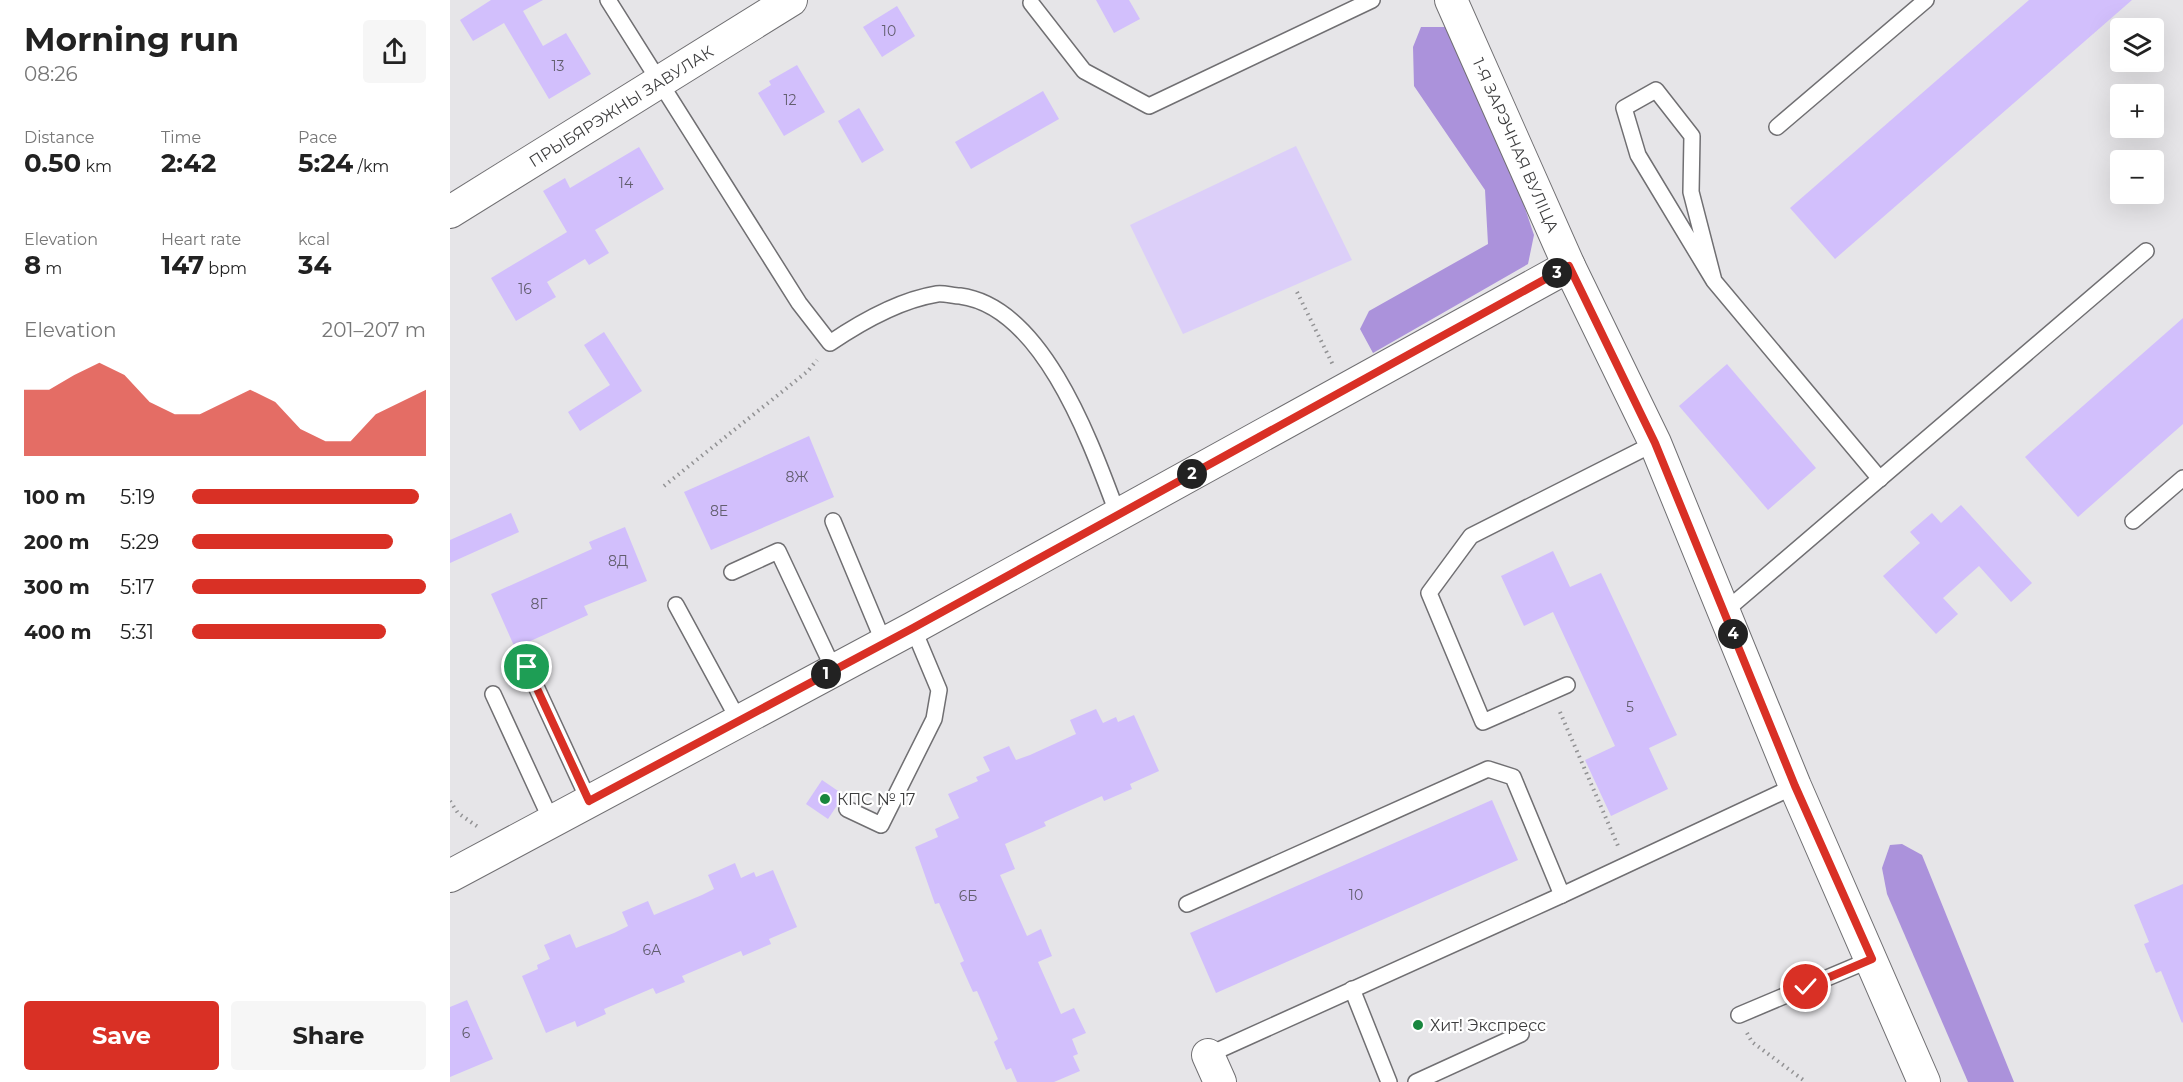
<!DOCTYPE html>
<meta charset="utf-8">
<style>
:root{--surface:#fff;--page:#f6f6f6;--text:#222;--muted:#767676;--accent:#d93025}
body{margin:0;font-family:Montserrat,sans-serif;background:var(--page);color:var(--text);height:100vh;display:flex;flex-direction:column;font-size:22px;white-space:nowrap}
*{box-sizing:border-box;margin:0}
p{font-size:20px;color:var(--muted)}
.icon{flex:none;width:33px;height:33px;fill:none;stroke:currentColor;stroke-width:2;stroke-linecap:round;stroke-linejoin:round}
.map{position:relative;flex:1;overflow:hidden}
.panel{display:flex;flex-direction:column;background:var(--surface);width:450px}
.panel>*{flex:none}
.fabs{position:absolute;left:1660px;top:18px;display:grid;gap:12px}
.fabs a{display:grid;place-items:center;width:54px;height:54px;border-radius:6px;background:var(--surface);box-shadow:0 6px 24px #0002;font-size:30px}
.pin{position:absolute;display:grid;place-items:center;width:51px;height:51px;color:#fff;margin:-26px;border:3px solid #fff;border-radius:50%;box-shadow:0 2px 6px #0007}
.km{position:absolute;width:30px;height:30px;margin:-15px;border-radius:50%;background:#222;color:#fff;font-size:16px;line-height:30px;text-align:center}
.round{display:grid;place-items:center;flex:none;width:63px;height:63px;border-radius:6px;background:var(--page)}
.headline{display:flex;align-items:center;justify-content:space-between;height:102px;padding:0 24px}
h1{font-size:33px;font-weight:700;line-height:45px}
.metrics{display:grid;grid-template-columns:repeat(3,1fr);gap:9px;height:102px;padding:6px 24px}
.metrics div{display:grid;align-content:center}
.metrics b{font-size:26px;font-weight:700}
.metrics small{font-size:16px;font-weight:400}
.metrics p{font-size:16px}
.chart{height:168px;padding:12px 24px}
.chart p{display:flex;justify-content:space-between}
.chart svg{width:100%;height:108px;margin-top:6px;fill:var(--accent);opacity:.7}
.action{display:flex;gap:12px;margin-top:auto;padding:12px 24px}
.action a{flex:1;height:69px;border-radius:6px;background:var(--accent);color:#fff;font-size:24px;font-weight:700;line-height:69px;text-align:center}
.action a+a{background:var(--page);color:var(--text)}
ul{padding:0 24px;list-style:none;font-size:20px}
li{display:grid;grid-template-columns:96px 72px 1fr;align-items:center;height:45px}
li i{height:15px;border-radius:8px;background:var(--accent)}
main{display:flex;flex:1;min-height:0}
.map>svg:first-child{display:block}
.green{fill:#dccff9}
.forest{fill:#ab92db}
.building{fill:#d2bffc}
.lines{fill:none;stroke-linecap:round;stroke-linejoin:round}
.lane-casing{stroke:#706f72;stroke-width:18}
.street-casing{stroke:#706f72;stroke-width:34}
.path{stroke:#929294;stroke-width:4;stroke-dasharray:1.5 4.5;stroke-linecap:butt}
.lane{stroke:#fff;stroke-width:15}
.street{stroke:#fff;stroke-width:32}
.route-casing{stroke:#fff;stroke-width:12}
.route{stroke:#d93025;stroke-width:8}
.poi-dot{fill:#18863e;stroke:#fff;stroke-width:2}
.labels{text-anchor:middle;stroke-width:4.5;stroke-linejoin:round;paint-order:stroke}
.number-label{font-size:14px;fill:#625e6e}
.street-label{font-size:16px;fill:#3d3d3e;stroke:#fff}
.poi-label{font-size:16px;fill:#3d3d3e;stroke:#fff;text-anchor:start}
</style>
<main>
<section class="panel">
<div class="headline"><div><h1>Morning run</h1><p>08:26</p></div><a class="round"><svg class="icon" aria-label="share" viewBox="0 0 24 24"><path d="M12 15V3M7 8l5-5 5 5M5 13v7h14v-7"/></svg></a></div>
<div class="metrics">
<div><p>Distance</p><b>0.50<small> km</small></b></div>
<div><p>Time</p><b>2:42</b></div>
<div><p>Pace</p><b>5:24<small> /km</small></b></div>
</div>
<div class="metrics">
<div><p>Elevation</p><b>8<small> m</small></b></div>
<div><p>Heart rate</p><b>147<small> bpm</small></b></div>
<div><p>kcal</p><b>34</b></div>
</div>
<div class="chart"><p><span>Elevation</span>201–207 m</p>
<svg viewBox="0 0 160 44" preserveAspectRatio="none"><path d="M0 44V17L10 17L20 11L30 6L40 11L50 22L60 27L70 27L80 22L90 17L100 22L110 33L120 38L130 38L140 27L150 22L160 17V44z"/></svg>
</div>
<ul>
<li><b>100 m</b>5:19<i style="width:97%"></i></li>
<li><b>200 m</b>5:29<i style="width:86%"></i></li>
<li><b>300 m</b>5:17<i style="width:100%"></i></li>
<li><b>400 m</b>5:31<i style="width:83%"></i></li>
</ul>
<div class="action"><a>Save</a><a>Share</a></div>
</section>
<div class="map">
<svg width="1733" height="1082" viewBox="0 0 1733 1082">
<rect width="100%" height="100%" fill="#e6e5e8"/>
<polygon class="green" points="846,146 902,260 733,334 680,225"/>
<g class="forest">
<polygon points="971,27 995,27 1052,140 1084,235 1078,264 923,353 910,329 919,311 1038,244 1035,190 964,86 963,47"/>
<polygon points="1452,844 1472,855 1564,1082 1518,1082 1437,894 1432,868 1440,845"/>
</g>
<g class="building">
<polygon points="41,0 93,0 73,11 93,46 116,33 141,74 99,99 54,23 23,41 10,20"/>
<polygon points="646,0 679,0 690,19 664,33"/>
<polygon points="1579,0 1682,0 1385,259 1340,208"/>
<polygon points="447,6 465,36 432,57 413,27"/>
<polygon points="347,65 375,112 334,136 308,93 321,85 319,81"/>
<polygon points="593,91 609,119 521,169 505,142"/>
<polygon points="409,108 434,150 412,163 388,121"/>
<polygon points="189,147 214,189 145,230 159,253 139,265 135,259 97,282 106,297 66,321 41,278 117,232 93,191 115,178 120,188"/>
<polygon points="1733,318 1733,424 1628,517 1575,457"/>
<polygon points="154,332 192,391 130,431 118,412 160,385 134,345"/>
<polygon points="1277,364 1366,468 1318,510 1229,406"/>
<polygon points="359,436 384,497 261,550 234,492"/>
<polygon points="1511,505 1582,583 1561,602 1529,566 1493,598 1508,614 1486,634 1433,576 1470,543 1460,532 1482,513 1491,523"/>
<polygon points="61,513 69,532 0,563 0,540"/>
<polygon points="175,527 197,581 134,606 138,615 65,648 41,594 142,549 139,542"/>
<polygon points="1103,551 1120,587 1151,573 1227,735 1199,748 1218,789 1161,816 1135,760 1165,746 1103,612 1074,626 1051,576"/>
<polygon points="646,709 653,723 666,717 668,722 684,715 709,771 680,784 682,789 654,801 652,796 594,822 596,826 555,844 565,869 550,875 577,936 591,929 602,956 588,962 611,1014 624,1008 636,1033 622,1039 628,1054 623,1056 630,1071 604,1082 567,1082 561,1068 556,1070 544,1042 548,1039 527,991 523,992 510,963 514,961 489,903 485,904 465,847 488,837 485,829 509,818 498,794 528,781 526,777 540,771 533,757 559,746 566,760 580,755 626,734 620,720"/>
<polygon points="372,780 394,795 378,819 356,804"/>
<polygon points="1042,800 1068,860 766,993 740,933"/>
<polygon points="285,863 291,878 304,872 306,877 323,870 347,927 319,939 321,944 293,956 291,951 232,976 235,982 206,994 203,988 154,1009 156,1014 127,1027 125,1021 96,1033 72,976 88,969 87,965 100,959 94,945 120,934 126,948 164,933 178,926 172,912 198,901 204,915 252,895 264,889 258,875"/>
<polygon points="1733,884 1733,1022 1732,1023 1711,971 1706,973 1694,944 1699,942 1684,905"/>
<polygon points="17,1000 43,1059 0,1077 0,1007"/>
</g>
<g class="lines">
<g class="lane-casing">
<g id="lane">
<path d="M158,0l191,303 31,40c31,-21 70,-43 107,-49 7,-1 16,2 23,2 84,11 132,150 158,219"/>
<polyline points="581,3 634,71 699,106 922,0"/>
<polyline points="1327,127 1476,0"/>
<polyline points="1264,281 1188,155 1174,108 1206,90 1242,136 1241,192 1264,281 1430,479"/>
<polyline points="383,521 434,643"/>
<polyline points="1683,521 1733,478"/>
<polyline points="282,572 328,551 384,670"/>
<polyline points="226,605 289,721"/>
<polyline points="1274,612 1696,251"/>
<polyline points="77,667 139,801"/>
<polyline points="1117,685 1033,722 979,593 1021,536 1205,443"/>
<polyline points="43,694 102,822"/>
<polyline points="397,809 431,825 484,719 489,690 463,628"/>
<polyline points="737,904 1038,769 1063,777 1112,895"/>
<polyline points="902,989 939,1082"/>
<polyline points="1289,1015 1422,959"/>
<polyline points="758,1055 1112,895 1345,786"/>
<polyline points="966,1082 1071,1034"/>
</g>
</g>
<g class="street-casing">
<g id="street">
<polyline points="1001,0 1119,266 1205,443 1345,786 1474,1082"/>
<polyline points="0,212 341,0"/>
<polyline points="0,876 463,628 1119,266"/>
<polyline points="758,1055 770,1082"/>
</g>
</g>
<g class="path">
<polyline points="847,292 883,365"/>
<polyline points="214,486 358,371 367,360"/>
<polyline points="1110,712 1168,846"/>
<polyline points="0,801 8,813 28,827"/>
<polyline points="1297,1033 1302,1042 1356,1082"/>
</g>
<use href="#lane" class="lane"/>
<use href="#street" class="street"/>
</g>
<g class="lines">
<g class="route-casing">
<polyline id="route" points="77,667 139,801 463,628 1119,266 1205,443 1345,786 1422,959 1356,987"/>
</g>
<use href="#route" class="route"/>
</g>
<g class="poi-dot">
<circle cx="375" cy="799" r="6"/>
<circle cx="968" cy="1025" r="6"/>
</g>
<g class="labels">
<g class="number-label">
<text x="439" y="36">10</text>
<text x="108" y="71">13</text>
<text x="340" y="105">12</text>
<text x="176" y="188">14</text>
<text x="75" y="294">16</text>
<text x="347" y="482">8Ж</text>
<text x="269" y="516">8Е</text>
<text x="168" y="566">8Д</text>
<text x="89" y="609">8Г</text>
<text x="1180" y="712">5</text>
<text x="906" y="900">10</text>
<text x="518" y="901">6Б</text>
<text x="202" y="955">6А</text>
<text x="16" y="1038">6</text>
</g>
<g class="street-label">
<text transform="translate(171 106) rotate(-32)" y="6">ПРЫБЯРЭЖНЫ ЗАВУЛАК</text>
<text transform="translate(1066 145) rotate(66)" y="6">1-Я ЗАРЭЧНАЯ ВУЛІЦА</text>
</g>
<g class="poi-label">
<text x="387" y="805">КПС № 17</text>
<text x="980" y="1031">Хит! Экспресс</text>
</g>
</g>
</svg>
<div class="fabs">
<a><svg class="icon" aria-label="layers" viewBox="0 0 24 24"><path d="M12 4l9 5-9 5-9-5zM3 14l9 5 9-5"/></svg></a>
<a>+</a>
<a>−</a>
</div>
<div class="pin" style="left:77px;top:667px;background:#1e9e55"><svg class="icon" aria-label="arrive" viewBox="0 0 24 24"><path d="M6 21V4h12l-3 4 3 4H6"/></svg></div>
<div class="pin" style="left:1356px;top:987px;background:#d93025"><svg class="icon" aria-label="check" viewBox="0 0 24 24"><path d="M5 12l5 5 9-10"/></svg></div>
<b class="km" style="left:376px;top:674px">1</b>
<b class="km" style="left:742px;top:474px">2</b>
<b class="km" style="left:1107px;top:273px">3</b>
<b class="km" style="left:1283px;top:634px">4</b>
</div>
</main>
